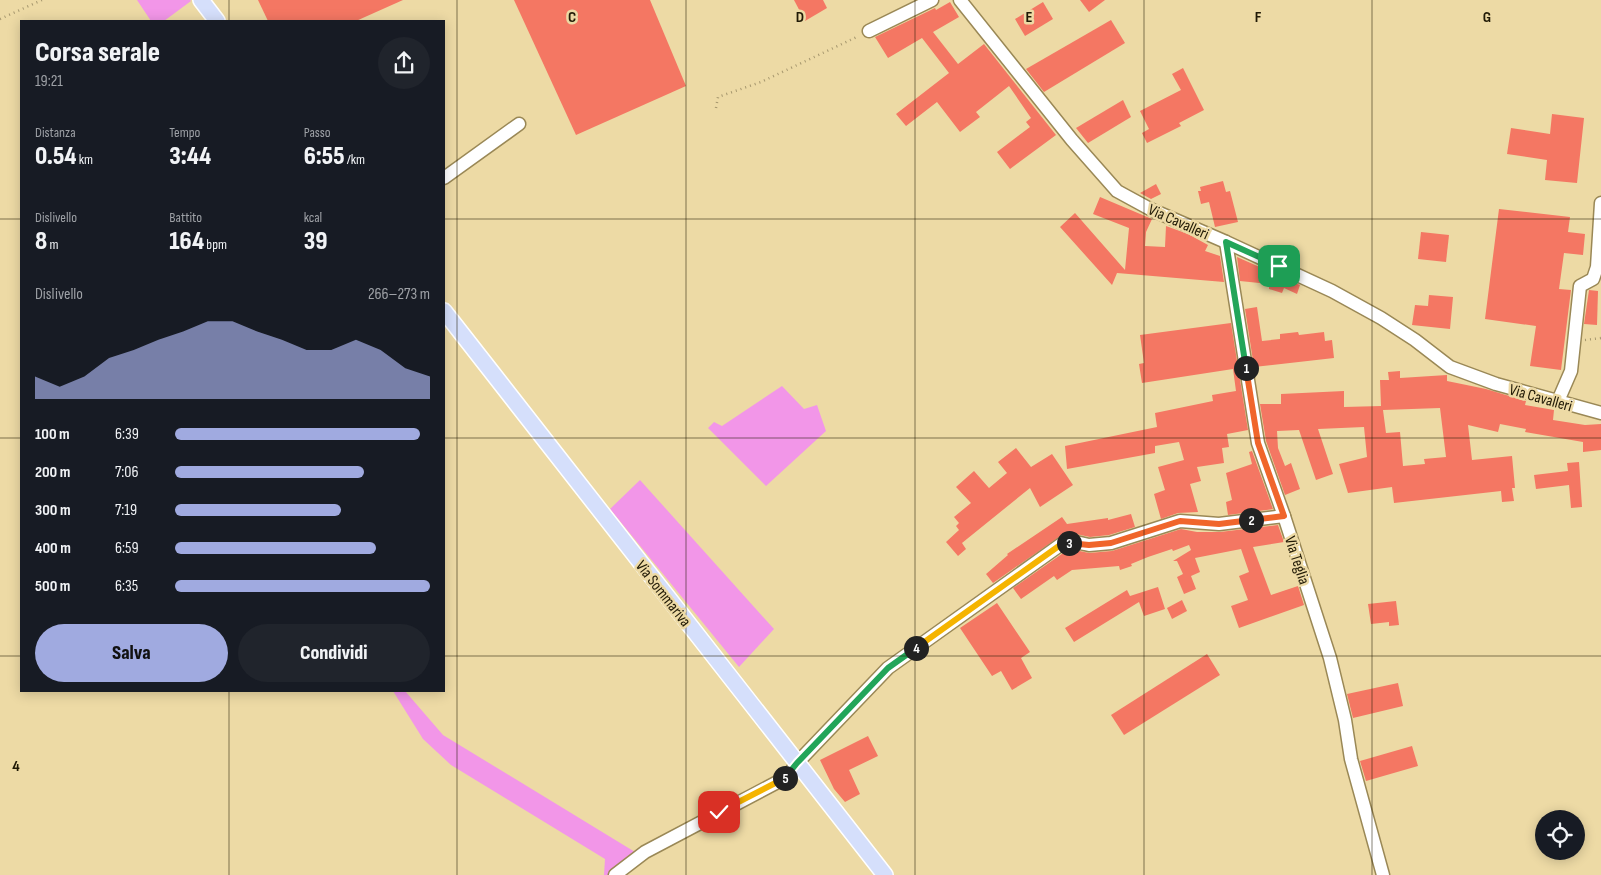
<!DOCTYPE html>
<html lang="it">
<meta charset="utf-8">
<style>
:root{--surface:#171b24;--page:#20242c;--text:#f1f3f6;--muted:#9ea1a6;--accent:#a0aae0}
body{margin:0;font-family:"Sofia Sans Condensed",sans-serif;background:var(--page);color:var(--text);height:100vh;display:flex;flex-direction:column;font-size:19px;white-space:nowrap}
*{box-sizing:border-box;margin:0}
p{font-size:16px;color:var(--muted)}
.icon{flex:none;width:28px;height:28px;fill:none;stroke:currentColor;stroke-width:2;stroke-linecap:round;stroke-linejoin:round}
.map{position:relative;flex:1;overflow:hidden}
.details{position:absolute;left:20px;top:20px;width:425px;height:672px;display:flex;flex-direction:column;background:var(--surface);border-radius:0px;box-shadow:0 2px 12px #0003}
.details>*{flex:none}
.tools{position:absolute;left:1535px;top:810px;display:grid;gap:10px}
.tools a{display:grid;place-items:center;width:50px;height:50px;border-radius:50%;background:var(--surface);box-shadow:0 2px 12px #0003;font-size:25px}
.pin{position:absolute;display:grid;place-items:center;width:42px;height:42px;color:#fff;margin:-21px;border-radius:10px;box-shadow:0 2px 8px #0006}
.km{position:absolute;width:25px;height:25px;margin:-12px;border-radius:50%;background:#222;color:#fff;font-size:14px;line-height:25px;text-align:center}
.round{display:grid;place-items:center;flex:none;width:52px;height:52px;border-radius:26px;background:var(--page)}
.headline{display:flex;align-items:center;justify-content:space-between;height:85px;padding:0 15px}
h1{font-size:28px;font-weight:800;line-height:38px}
.figures{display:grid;grid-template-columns:repeat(3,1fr);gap:8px;height:85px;padding:5px 15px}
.figures div{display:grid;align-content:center}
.figures b{font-size:25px;font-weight:800}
.figures small{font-size:14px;font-weight:400}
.figures p{font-size:14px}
.chart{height:140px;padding:10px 15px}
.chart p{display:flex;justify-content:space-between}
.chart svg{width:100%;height:90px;margin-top:5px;fill:var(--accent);opacity:.7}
.button{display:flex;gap:10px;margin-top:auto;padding:10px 15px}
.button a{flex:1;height:58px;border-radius:30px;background:var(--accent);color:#111;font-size:20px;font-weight:800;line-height:58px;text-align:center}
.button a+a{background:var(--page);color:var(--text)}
ul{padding:0 15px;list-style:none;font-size:16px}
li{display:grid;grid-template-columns:80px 60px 1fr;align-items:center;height:38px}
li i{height:12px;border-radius:6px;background:var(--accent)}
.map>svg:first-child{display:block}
.green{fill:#f296e8}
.building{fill:#f47763;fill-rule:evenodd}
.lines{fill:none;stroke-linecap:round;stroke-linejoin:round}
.minor-casing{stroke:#9a8856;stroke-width:15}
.major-casing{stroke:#fff;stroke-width:18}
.path{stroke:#a6976e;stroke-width:2.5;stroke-dasharray:1 4;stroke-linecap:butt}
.minor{stroke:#fff;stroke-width:12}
.major{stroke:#d5dffb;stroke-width:15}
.split-1-casing{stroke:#fff;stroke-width:10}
.split-2-casing{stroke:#fff;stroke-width:10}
.split-3-casing{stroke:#fff;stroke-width:10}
.split-4-casing{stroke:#fff;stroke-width:10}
.split-5-casing{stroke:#fff;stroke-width:10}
.split-6-casing{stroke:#fff;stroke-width:10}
.split-1{stroke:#22a559;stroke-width:6}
.split-2{stroke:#f0652b;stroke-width:6}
.split-3{stroke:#f0652b;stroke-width:6}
.split-4{stroke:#f5b400;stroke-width:6}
.split-5{stroke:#22a559;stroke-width:6}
.split-6{stroke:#f5b400;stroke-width:6}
.grid{fill:none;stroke:#211a06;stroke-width:1;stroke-opacity:0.55}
.labels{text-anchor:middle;stroke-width:5;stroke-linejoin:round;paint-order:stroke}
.street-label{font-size:16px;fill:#211a06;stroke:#eddaa5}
.grid-label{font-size:16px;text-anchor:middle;font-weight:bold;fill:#211a06;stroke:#eddaa5;stroke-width:5;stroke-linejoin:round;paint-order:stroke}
</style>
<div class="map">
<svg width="1601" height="875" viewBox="0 0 1601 875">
<rect width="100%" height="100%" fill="#eddaa5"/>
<g class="green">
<polygon points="137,0 190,0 191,1 164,21 151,21"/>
<polygon points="782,386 804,409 817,405 826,431 766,486 708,428 714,422 722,426"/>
<polygon points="640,480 774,629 739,667 610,509"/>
<polygon points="393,691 405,691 443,735 635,852 612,875 604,875 605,859 451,765 423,739"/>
</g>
<g class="building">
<polygon points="258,0 403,0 356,21 268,21"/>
<polygon points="514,0 650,0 686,86 576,135"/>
<polygon points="794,0 823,0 827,8 805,21"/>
<polygon points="1080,0 1105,0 1089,12"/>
<polygon points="950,2 959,17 933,32 958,64 984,44 1056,135 1010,169 997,152 1030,127 1026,122 1031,118 1009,86 976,112 980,117 960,132 937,102 906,126 896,114 949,73 922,38 888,58 875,37 935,8 936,10"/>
<polygon points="1043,2 1053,19 1025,36 1015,19"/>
<polygon points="1111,20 1125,43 1044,92 1026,69"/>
<polygon points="1183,68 1204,110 1179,123 1181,126 1147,143 1142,133 1149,129 1140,111 1181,90 1172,74"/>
<polygon points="1123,100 1131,117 1088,143 1076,128"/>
<polygon points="1552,114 1584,118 1577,183 1545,180 1547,160 1507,154 1511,128 1550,134"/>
<polygon points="1223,181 1226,192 1230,191 1238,222 1215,227 1209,202 1201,204 1198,191 1201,191 1200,187"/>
<polygon points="1156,184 1161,194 1151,199 1140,193"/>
<polygon points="1100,197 1152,219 1146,232 1145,246 1165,247 1166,226 1188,234 1208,245 1205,251 1220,256 1224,282 1117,273 1112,285 1060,227 1075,213 1125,270 1129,228 1093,214"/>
<polygon points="1499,209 1570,217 1568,232 1585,234 1583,255 1564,253 1559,289 1571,290 1561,370 1530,366 1536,326 1485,319"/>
<polygon points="1421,232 1449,235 1446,262 1418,259"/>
<polygon points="1237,257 1300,285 1297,294 1284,288 1282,293 1269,289 1269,284 1240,281"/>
<polygon points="1589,290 1598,291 1597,325 1584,324"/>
<polygon points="1429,295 1453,297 1450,329 1412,325 1415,305 1428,306"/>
<polygon points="1257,307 1262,341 1280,339 1280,334 1298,332 1299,335 1324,332 1325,341 1332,340 1334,358 1254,367 1245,309"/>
<polygon points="1231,323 1248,430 1227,434 1229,447 1222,448 1224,463 1197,467 1201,481 1190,484 1198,512 1178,513 1161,519 1154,494 1165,490 1158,467 1184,460 1179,442 1155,446 1155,453 1067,469 1065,446 1157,427 1155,413 1213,401 1212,395 1236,391 1233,369 1142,383 1139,364 1144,363 1140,335"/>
<path d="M1400,371v7l47,-3v6l39,8 40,12 -1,4 29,5 -1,10 32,5 16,-1v26l-18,2v-10l-58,-10 1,-3 -26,-5 -2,8 -30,-7 4,35 40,-4 3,32h-3l2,13 -12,1 -1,-11 -107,12 -2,-16 -44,6 -9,-29 28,-7 -3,-30 -46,2 15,45 -17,6 -17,-50 -22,1 1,17 7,18 6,-3 9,26 -15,6 -19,-54 -6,-37h21v-10l63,-3v16l37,-1 -1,-26h9l-1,-8zM1440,408l6,49 -22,2 1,5 -22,2 -3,-34 -14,1 -3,-23z"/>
<polygon points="1016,448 1031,467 1052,454 1073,485 1040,507 1030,488 962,543 966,549 958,556 946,542 959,530 956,526 959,523 954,517 971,503 956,487 974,471 989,488 1007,473 998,462"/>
<polygon points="1252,451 1273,509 1228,515 1226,502 1232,500 1226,473 1252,464 1249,452"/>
<polygon points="1579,462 1582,507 1571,508 1569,485 1536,489 1534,475 1568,471 1567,463"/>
<polygon points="1131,514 1135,527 1109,535 1090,537 1076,534 1062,535 993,583 986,574 1008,555 1007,554 1062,517 1067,524 1108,518 1108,520"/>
<polygon points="1278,525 1284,542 1253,547 1271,595 1298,586 1304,605 1239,628 1231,606 1248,600 1239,576 1249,572 1241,549 1195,558 1200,572 1191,576 1196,589 1184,594 1177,577 1183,574 1177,561 1173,561 1191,550 1189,545 1173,551 1172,549 1148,557 1131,564 1132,566 1120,570 1119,566 1072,570 1057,580 1054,576 1021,599 1013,588 1066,551 1075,550 1089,553 1112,551 1181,529 1197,532 1220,532"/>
<polygon points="1158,587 1165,609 1144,616 1139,602 1074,642 1065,628 1127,590 1130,596"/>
<polygon points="1182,600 1187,611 1172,619 1167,608"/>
<polygon points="1396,601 1399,625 1389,626 1389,622 1371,624 1368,604"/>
<polygon points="997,603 1030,652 1021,658 1032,678 1012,690 1001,671 992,676 960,628"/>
<polygon points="1207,654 1220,675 1124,735 1111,715"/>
<polygon points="1398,683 1403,706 1353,718 1347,694"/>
<polygon points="868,736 878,756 849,770 860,794 845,802 834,789 820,760"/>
<polygon points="1412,746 1418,766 1366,781 1360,761"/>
</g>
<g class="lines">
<g class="minor-casing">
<g id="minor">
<polyline points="960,0 1072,140 1117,191 1150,209 1226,242 1332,291 1381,318 1415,340 1450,367 1496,384 1601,413"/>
<polyline points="869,31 932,0"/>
<polyline points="444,178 519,124"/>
<polyline points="1226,242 1258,443 1284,516 1330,658 1345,720 1351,759 1383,875"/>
<polyline points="1558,401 1571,371 1580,286 1593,279 1597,267 1601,203"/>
<polyline points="615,875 645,852 787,777 797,763 888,668 1063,543 1076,542 1089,545 1111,543 1180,521 1219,524 1284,516"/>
</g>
</g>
<g class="major-casing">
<g id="major">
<polyline points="201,0 217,21"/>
<polyline points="444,311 885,875"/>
</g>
</g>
<g class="path">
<polyline points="0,19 42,0"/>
<polyline points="716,108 718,97 761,82 859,36"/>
<polyline points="1585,340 1601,338"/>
</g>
<use href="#minor" class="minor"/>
<use href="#major" class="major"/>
</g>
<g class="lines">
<g class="split-1-casing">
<polyline id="split-1" points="1246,368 1226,242 1279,266"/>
</g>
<g class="split-2-casing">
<polyline id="split-2" points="1246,368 1258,443 1284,516 1251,520"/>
</g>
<g class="split-3-casing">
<polyline id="split-3" points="1069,543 1089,545 1111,543 1180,521 1219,524 1251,520"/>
</g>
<g class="split-4-casing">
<polyline id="split-4" points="916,648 1063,543 1069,543"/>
</g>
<g class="split-5-casing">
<polyline id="split-5" points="785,778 797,763 888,668 916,648"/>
</g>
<g class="split-6-casing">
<polyline id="split-6" points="719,812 785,778"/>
</g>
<use href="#split-1" class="split-1"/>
<use href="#split-2" class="split-2"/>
<use href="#split-3" class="split-3"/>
<use href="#split-4" class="split-4"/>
<use href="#split-5" class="split-5"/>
<use href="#split-6" class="split-6"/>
</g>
<path class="grid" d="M229,0v21M457,0v875M686,0v875M915,0v875M1144,0v875M1372,0v875M0,219h21M444,219h1157M0,438h21M444,438h1157M0,656h21M444,656h1157M229,691v184"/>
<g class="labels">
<g class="street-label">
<text transform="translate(1179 221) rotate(24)" y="6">Via Cavalleri</text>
<text transform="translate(1541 397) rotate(16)" y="6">Via Cavalleri</text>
<text transform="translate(1298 560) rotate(72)" y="6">Via Teglia</text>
<text transform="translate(664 593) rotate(52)" y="6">Via Sommariva</text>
</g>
</g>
<g class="grid-label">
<text x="572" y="22">C</text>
<text x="800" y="22">D</text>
<text x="1029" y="22">E</text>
<text x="1258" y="22">F</text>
<text x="1487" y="22">G</text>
<text x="16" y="771">4</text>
</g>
</svg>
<div class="tools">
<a><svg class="icon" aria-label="locate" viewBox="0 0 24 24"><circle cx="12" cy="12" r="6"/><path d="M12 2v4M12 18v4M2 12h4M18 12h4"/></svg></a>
</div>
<div class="pin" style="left:1279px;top:266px;background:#1e9e55"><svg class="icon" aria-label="arrive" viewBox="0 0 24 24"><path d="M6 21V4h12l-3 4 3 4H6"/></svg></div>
<div class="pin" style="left:719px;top:812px;background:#d93025"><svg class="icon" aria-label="check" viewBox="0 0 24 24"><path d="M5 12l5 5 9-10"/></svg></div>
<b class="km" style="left:1246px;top:368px">1</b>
<b class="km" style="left:1251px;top:520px">2</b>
<b class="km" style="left:1069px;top:543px">3</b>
<b class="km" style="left:916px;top:648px">4</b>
<b class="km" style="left:785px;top:778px">5</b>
<section class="details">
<div class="headline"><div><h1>Corsa serale</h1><p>19:21</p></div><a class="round"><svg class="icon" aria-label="share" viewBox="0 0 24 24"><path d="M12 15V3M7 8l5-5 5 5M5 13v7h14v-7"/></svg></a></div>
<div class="figures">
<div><p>Distanza</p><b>0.54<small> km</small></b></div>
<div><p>Tempo</p><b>3:44</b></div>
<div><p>Passo</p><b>6:55<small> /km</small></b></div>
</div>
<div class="figures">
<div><p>Dislivello</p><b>8<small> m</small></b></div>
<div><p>Battito</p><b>164<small> bpm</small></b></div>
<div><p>kcal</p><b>39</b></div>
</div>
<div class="chart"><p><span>Dislivello</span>266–273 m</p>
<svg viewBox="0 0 160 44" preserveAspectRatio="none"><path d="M0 44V33L10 38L20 33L30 24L40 20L50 15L60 11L70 6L80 6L90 11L100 15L110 20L120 20L130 15L140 20L150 29L160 33V44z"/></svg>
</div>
<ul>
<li><b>100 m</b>6:39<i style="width:96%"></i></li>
<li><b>200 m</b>7:06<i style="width:74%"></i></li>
<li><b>300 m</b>7:19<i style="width:65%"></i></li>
<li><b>400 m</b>6:59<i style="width:79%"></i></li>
<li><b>500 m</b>6:35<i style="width:100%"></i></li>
</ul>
<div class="button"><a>Salva</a><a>Condividi</a></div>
</section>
</div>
